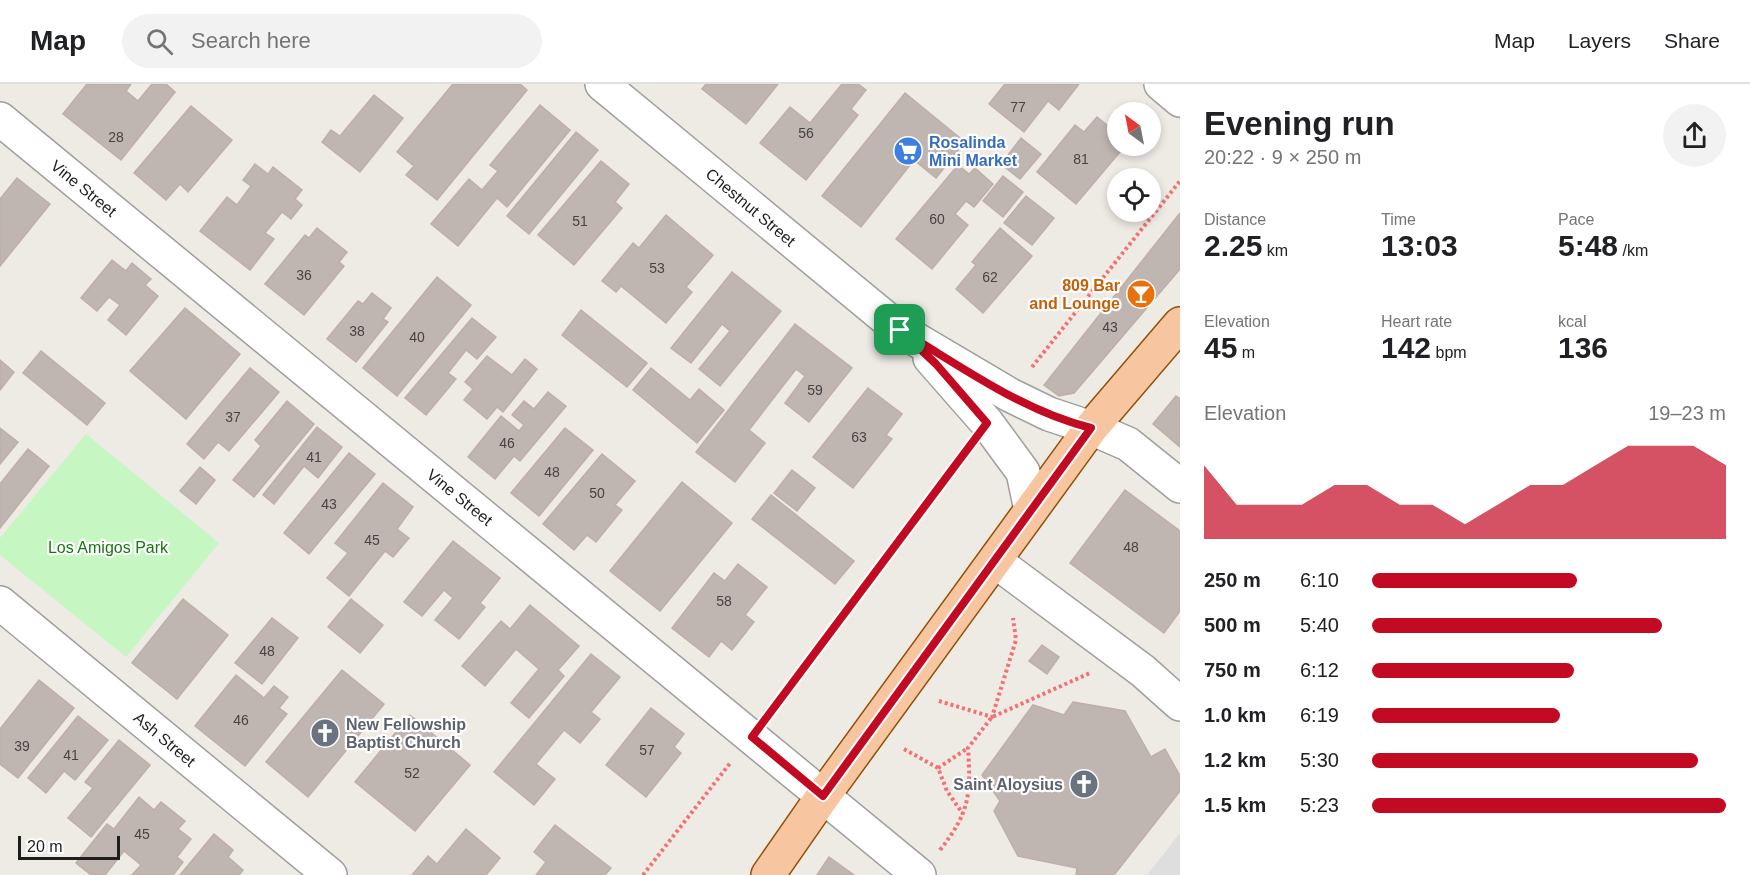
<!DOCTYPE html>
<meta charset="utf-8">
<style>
:root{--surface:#fff;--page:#f2f2f2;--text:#202124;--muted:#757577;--line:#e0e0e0;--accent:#c20a23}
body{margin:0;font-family:Helvetica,sans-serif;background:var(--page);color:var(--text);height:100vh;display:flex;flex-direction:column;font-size:22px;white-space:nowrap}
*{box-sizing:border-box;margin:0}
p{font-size:20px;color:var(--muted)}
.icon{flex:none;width:33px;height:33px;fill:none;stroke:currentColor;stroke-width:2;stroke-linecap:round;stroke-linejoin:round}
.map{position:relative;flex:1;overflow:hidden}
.side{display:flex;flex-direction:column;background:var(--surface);width:570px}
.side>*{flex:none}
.needle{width:39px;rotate:328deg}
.tools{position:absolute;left:1107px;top:18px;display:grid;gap:12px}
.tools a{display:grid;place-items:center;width:54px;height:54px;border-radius:50%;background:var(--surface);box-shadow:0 3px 9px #0003;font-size:30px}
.scale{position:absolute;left:18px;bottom:15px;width:102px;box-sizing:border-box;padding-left:6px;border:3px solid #1e1e1e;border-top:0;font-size:16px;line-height:21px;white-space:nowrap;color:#1e1e1e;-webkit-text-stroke:4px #fff;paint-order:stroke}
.pin{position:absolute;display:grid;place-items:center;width:51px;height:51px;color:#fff;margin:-26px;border-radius:12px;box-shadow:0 3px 9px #0006}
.round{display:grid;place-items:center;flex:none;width:63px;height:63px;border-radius:32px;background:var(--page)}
.summary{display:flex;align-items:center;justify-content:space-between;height:102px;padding:0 24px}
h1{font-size:33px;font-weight:700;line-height:45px}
.figures{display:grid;grid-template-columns:repeat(3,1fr);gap:9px;height:102px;padding:6px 24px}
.figures div{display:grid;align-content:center}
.figures b{font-size:30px;font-weight:700}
.figures small{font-size:16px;font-weight:400}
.figures p{font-size:16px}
.chart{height:168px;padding:12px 24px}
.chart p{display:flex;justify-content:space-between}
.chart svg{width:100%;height:108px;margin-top:6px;fill:var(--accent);opacity:.7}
ul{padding:0 24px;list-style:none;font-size:20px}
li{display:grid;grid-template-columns:96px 72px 1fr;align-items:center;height:45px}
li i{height:15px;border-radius:8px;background:var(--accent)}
header{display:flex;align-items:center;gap:36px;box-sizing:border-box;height:84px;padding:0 30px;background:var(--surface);border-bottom:2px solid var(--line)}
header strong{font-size:28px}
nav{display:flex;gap:33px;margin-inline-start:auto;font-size:21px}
.search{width:420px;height:54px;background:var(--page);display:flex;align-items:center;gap:15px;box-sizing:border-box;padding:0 21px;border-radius:33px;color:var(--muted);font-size:22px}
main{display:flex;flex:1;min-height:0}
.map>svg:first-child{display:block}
.park{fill:#c6f7c3}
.parking{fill:#dedede}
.building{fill:#bfb5b1;stroke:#bfafa7;stroke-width:1.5}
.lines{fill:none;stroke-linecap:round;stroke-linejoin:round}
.minor-casing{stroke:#9f9f9f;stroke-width:36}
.major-casing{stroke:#905107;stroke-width:36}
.path{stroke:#f37175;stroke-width:4;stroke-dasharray:3 3;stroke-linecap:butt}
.minor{stroke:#fff;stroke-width:33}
.major{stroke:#f7c6a1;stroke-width:33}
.route-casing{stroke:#fff;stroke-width:12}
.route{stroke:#c20a23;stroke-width:8}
.labels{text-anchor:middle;stroke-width:4.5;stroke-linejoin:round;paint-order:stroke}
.number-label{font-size:14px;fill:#464443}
.shop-label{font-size:16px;font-weight:bold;fill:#366cbe;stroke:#fff;text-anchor:start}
.street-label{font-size:16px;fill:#1e1e1e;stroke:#fff}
.food-label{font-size:16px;font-weight:bold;fill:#c56008;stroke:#fff;text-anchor:end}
.park-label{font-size:16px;fill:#167711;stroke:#fff}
.worship-label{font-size:16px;font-weight:bold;fill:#5b616d;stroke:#fff;text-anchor:start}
</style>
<header>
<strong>Map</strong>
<div class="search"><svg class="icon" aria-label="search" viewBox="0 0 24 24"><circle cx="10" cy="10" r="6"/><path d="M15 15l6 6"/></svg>Search here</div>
<nav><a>Map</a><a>Layers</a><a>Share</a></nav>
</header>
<main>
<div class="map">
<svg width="1180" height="791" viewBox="0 0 1180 791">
<rect width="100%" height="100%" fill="#eeeae4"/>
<polygon class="park" points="86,350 219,459 126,573 0,471 0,454"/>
<polygon class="parking" points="1180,749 1180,791 1147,791"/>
<g class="building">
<polygon points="87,0 131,0 126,7 138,17 152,0 166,0 175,8 121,76 63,30"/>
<polygon points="453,0 520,0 527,6 437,116 406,91 414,82 397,68"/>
<polygon points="706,0 778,0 746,40 702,5"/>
<polygon points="842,0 858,0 866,6 851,25 858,31 806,96 760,59 790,23 810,39"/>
<polygon points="1005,0 1079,0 1059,26 1048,17 1024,48 989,20"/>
<polygon points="905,9 965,58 936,94 914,76 861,143 822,112"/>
<polygon points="374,11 403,34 360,88 322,58 331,46 340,52"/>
<polygon points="540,21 570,46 507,123 497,114 458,162 431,140 469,95 482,106 498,87 490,81"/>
<polygon points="191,22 232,56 188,108 180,100 166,116 134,89"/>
<polygon points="1097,33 1118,50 1118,62 1125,62 1076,120 1037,88 1075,41 1084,48"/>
<polygon points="576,48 598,66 529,150 507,132"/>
<polygon points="1021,54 1041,70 1020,95 1001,80"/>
<polygon points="601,77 629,100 615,118 622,124 574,181 538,151"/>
<polygon points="255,80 268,90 273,83 302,106 295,115 302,121 291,135 282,128 265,149 274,155 250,186 200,147 227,113 237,121 251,102 243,96"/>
<polygon points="958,81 969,90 975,84 993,100 974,123 966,117 955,130 968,141 932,185 896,155"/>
<polygon points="1003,92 1023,108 1003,133 983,117"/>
<polygon points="17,94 50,120 0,182 0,115"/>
<polygon points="1026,112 1054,134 1032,161 1004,139"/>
<polygon points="1180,129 1180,185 1074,309 1059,312 1044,301"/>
<polygon points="666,131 713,171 686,203 692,208 666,239 621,202 616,208 602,197 633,159 639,164"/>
<polygon points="317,144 347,168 339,178 344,182 304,231 265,200 305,151 309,154"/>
<polygon points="1000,144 1032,172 983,229 956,205 976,181 972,178"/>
<polygon points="112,176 126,187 132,179 151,195 145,201 158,212 126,251 108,236 120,221 109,213 97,227 81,214"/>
<polygon points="732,188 781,227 720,302 699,285 730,247 722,240 691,279 671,264"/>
<polygon points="437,193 471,221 397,312 363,284"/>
<polygon points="372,209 391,224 383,235 388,238 356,278 327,255 358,217 363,220"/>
<polygon points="185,224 240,270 186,335 130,287"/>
<polygon points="581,226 647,279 627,303 562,251"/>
<polygon points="472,234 496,253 477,275 466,266 448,289 456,295 426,331 405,314"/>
<polygon points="795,240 852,284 809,338 785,319 805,292 796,285 749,346 765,359 735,398 696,368"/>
<polygon points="41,267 105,319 87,341 23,289"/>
<polygon points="487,272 512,291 525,275 537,285 503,328 497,323 487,335 464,316 473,305 465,298"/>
<polygon points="0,276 14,288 0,306"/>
<polygon points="250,284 279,308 229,367 218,358 204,375 187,360"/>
<polygon points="651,284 690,316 699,305 724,326 697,359 633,306"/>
<polygon points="868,304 902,330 886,351 892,355 853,404 813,373"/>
<polygon points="548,308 566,322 520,377 514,372 495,395 468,373 501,332 519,347 524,341 512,331 524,317 534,325"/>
<polygon points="1176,312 1180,315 1180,363 1153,340"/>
<polygon points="287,317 314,340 254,413 233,396 261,362 255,356"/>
<polygon points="317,343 342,363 318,394 304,382 274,420 263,411"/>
<polygon points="0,344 18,358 0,380"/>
<polygon points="565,344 593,366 539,432 511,409"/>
<polygon points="28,365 49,382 0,444 0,400"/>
<polygon points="349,369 375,390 309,470 284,449"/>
<polygon points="602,370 635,397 615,421 622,426 596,458 587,451 574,466 543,440"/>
<polygon points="200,383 215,396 196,420 180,407"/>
<polygon points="792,386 815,404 797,427 774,409"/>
<polygon points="682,398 732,439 660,527 610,487"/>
<polygon points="383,399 413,423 397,445 409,454 393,473 385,467 349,512 327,494 348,469 335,459"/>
<polygon points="1125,406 1180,447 1180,527 1164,549 1070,479"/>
<polygon points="771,411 854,477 835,500 752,435"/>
<polygon points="453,457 500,494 480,519 485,523 459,555 435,536 453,514 444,506 422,532 404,518"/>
<polygon points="738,480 767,503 745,531 754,538 732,566 721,557 709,573 672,544 714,489 725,497"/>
<polygon points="183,515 228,551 177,615 132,579"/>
<polygon points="351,515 383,541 360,569 328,543"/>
<polygon points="530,521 579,562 558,586 564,592 529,634 511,619 539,585 516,565 485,602 462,582 501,537 510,545"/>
<polygon points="272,534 298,554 262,600 235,579"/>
<polygon points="1042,561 1059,573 1047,590 1029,577"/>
<polygon points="591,570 620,593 591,628 600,635 580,659 564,646 536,680 555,695 534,721 494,688"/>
<polygon points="342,586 384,620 308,713 266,678"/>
<polygon points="236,591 264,614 274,602 288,613 279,624 287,630 245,682 195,642"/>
<polygon points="39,596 74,624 18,694 0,680 0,645"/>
<polygon points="1073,618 1125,627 1151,673 1165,665 1180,692 1180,707 1114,791 1076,791 1077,784 1018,772 994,727 1000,717 982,691 1033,621 1064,631"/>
<polygon points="651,624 684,650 674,663 681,669 646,713 606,681"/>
<polygon points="410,631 470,681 415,747 355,698"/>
<polygon points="78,632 108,656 75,696 64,687 46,709 28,694"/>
<polygon points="119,656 150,681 91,753 68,734 93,704 85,698"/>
<polygon points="139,713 154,726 161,718 185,737 178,745 191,755 177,773 183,778 173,791 132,791 141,781 124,767 105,791 91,791 76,779 107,740 114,745"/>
<polygon points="555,741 611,784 605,791 536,791 546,778 534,768"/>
<polygon points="466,745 500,774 486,791 412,791 428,772 437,780"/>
<polygon points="214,750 233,766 228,773 243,786 239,791 180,791"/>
<polygon points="829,773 854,791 817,791"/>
</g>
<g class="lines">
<g class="minor-casing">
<g id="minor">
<polyline points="602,0 900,246 1010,311 1049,330 1091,344 1128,360 1180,402"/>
<polyline points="1161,0 1180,16"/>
<polyline points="0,35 919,791"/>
<polyline points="930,274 987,339 1023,388 1031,426"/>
<polyline points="995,477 1143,587 1180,620"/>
<polyline points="0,519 330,791"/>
</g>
</g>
<g class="major-casing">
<polyline id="major" points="768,791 823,712 1091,344 1180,240"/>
</g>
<g class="path">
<polyline points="1032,283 1180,97"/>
<polyline points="939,617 992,633 1016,556 1013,534"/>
<polyline points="771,628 965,366"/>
<polyline points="904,665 938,684 947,707 963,730"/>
<polyline points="938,684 968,664"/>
<path d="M940,766c30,-38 31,-56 28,-102l24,-31 98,-44"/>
<polyline points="643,791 731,678"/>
</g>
<use href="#minor" class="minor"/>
<use href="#major" class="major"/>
</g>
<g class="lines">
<g class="route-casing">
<path id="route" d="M900,246c61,36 122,81 191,98l-268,368 -71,-59 235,-314 -51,-59z"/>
</g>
<use href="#route" class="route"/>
</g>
<defs>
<g id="supermarket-disc" transform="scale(1.5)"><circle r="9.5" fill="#3f7fe0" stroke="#fff"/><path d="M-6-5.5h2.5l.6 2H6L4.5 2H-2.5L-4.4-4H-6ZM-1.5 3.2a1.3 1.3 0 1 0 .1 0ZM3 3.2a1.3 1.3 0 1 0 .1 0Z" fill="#fff"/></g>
<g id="bar-disc" transform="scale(1.5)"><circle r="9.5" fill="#e8710a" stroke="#fff"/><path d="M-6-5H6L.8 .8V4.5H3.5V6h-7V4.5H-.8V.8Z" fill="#fff"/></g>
<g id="church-disc" transform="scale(1.5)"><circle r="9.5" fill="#6b7280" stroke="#fff"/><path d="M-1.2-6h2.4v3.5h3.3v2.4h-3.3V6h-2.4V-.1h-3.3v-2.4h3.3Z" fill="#fff"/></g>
</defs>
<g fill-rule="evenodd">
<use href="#supermarket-disc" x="908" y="67"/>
<use href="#bar-disc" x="1141" y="210"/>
<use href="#church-disc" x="325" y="649"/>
<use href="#church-disc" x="1084" y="700"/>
</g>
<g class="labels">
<g class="number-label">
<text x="1018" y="28">77</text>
<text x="806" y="54">56</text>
<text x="116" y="58">28</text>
<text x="1081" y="80">81</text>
<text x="937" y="140">60</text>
<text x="580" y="142">51</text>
<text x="657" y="189">53</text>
<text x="304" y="196">36</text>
<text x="990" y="198">62</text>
<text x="1110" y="248">43</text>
<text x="357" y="252">38</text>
<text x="417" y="258">40</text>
<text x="815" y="311">59</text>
<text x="233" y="338">37</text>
<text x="859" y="358">63</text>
<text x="507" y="364">46</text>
<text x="314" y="378">41</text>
<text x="552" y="393">48</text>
<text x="597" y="414">50</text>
<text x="329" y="425">43</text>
<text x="372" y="461">45</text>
<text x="1131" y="468">48</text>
<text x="724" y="522">58</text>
<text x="267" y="572">48</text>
<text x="241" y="641">46</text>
<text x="22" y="667">39</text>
<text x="647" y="671">57</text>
<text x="71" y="676">41</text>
<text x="412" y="694">52</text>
<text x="142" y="755">45</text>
</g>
<g class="shop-label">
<text x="929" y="64">Rosalinda<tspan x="929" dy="18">Mini Market</tspan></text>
</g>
<g class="street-label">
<text transform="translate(84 104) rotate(39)" y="6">Vine Street</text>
<text transform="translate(751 123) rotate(40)" y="6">Chestnut Street</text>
<text transform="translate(460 413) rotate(39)" y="6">Vine Street</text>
<text transform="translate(165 655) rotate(40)" y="6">Ash Street</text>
</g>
<g class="food-label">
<text x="1120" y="207">809 Bar<tspan x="1120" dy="18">and Lounge</tspan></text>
</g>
<g class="park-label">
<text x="108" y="469">Los Amigos Park</text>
</g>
<g class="worship-label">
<text x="346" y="646">New Fellowship<tspan x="346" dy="18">Baptist Church</tspan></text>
<text x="1063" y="706" text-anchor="end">Saint Aloysius</text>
</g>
</g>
</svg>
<div class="tools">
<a><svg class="needle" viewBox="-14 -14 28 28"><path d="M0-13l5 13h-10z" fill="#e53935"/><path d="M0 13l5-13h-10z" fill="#757577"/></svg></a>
<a><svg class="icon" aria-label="locate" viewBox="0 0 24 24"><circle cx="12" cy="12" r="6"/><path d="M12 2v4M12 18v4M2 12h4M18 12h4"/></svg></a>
</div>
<div class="scale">20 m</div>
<div class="pin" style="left:900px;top:246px;background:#1e9e55"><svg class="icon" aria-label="arrive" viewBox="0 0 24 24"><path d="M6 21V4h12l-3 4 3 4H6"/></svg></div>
</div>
<section class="side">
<div class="summary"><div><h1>Evening run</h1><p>20:22 · 9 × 250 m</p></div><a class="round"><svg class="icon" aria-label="share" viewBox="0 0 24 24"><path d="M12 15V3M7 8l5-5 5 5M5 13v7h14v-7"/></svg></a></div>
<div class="figures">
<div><p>Distance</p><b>2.25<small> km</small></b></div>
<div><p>Time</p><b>13:03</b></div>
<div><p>Pace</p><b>5:48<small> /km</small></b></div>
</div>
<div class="figures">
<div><p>Elevation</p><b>45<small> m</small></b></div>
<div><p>Heart rate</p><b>142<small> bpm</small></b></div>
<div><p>kcal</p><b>136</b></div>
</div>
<div class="chart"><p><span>Elevation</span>19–23 m</p>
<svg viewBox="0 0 160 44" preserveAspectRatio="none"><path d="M0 44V14L10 30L20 30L30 30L40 22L50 22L60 30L70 30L80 38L90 30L100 22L110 22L120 14L130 6L140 6L150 6L160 14V44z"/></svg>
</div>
<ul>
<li><b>250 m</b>6:10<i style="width:58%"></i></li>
<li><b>500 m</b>5:40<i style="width:82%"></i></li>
<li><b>750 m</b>6:12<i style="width:57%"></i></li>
<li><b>1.0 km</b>6:19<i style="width:53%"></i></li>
<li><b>1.2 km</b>5:30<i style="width:92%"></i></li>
<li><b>1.5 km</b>5:23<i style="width:100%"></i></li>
</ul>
</section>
</main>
